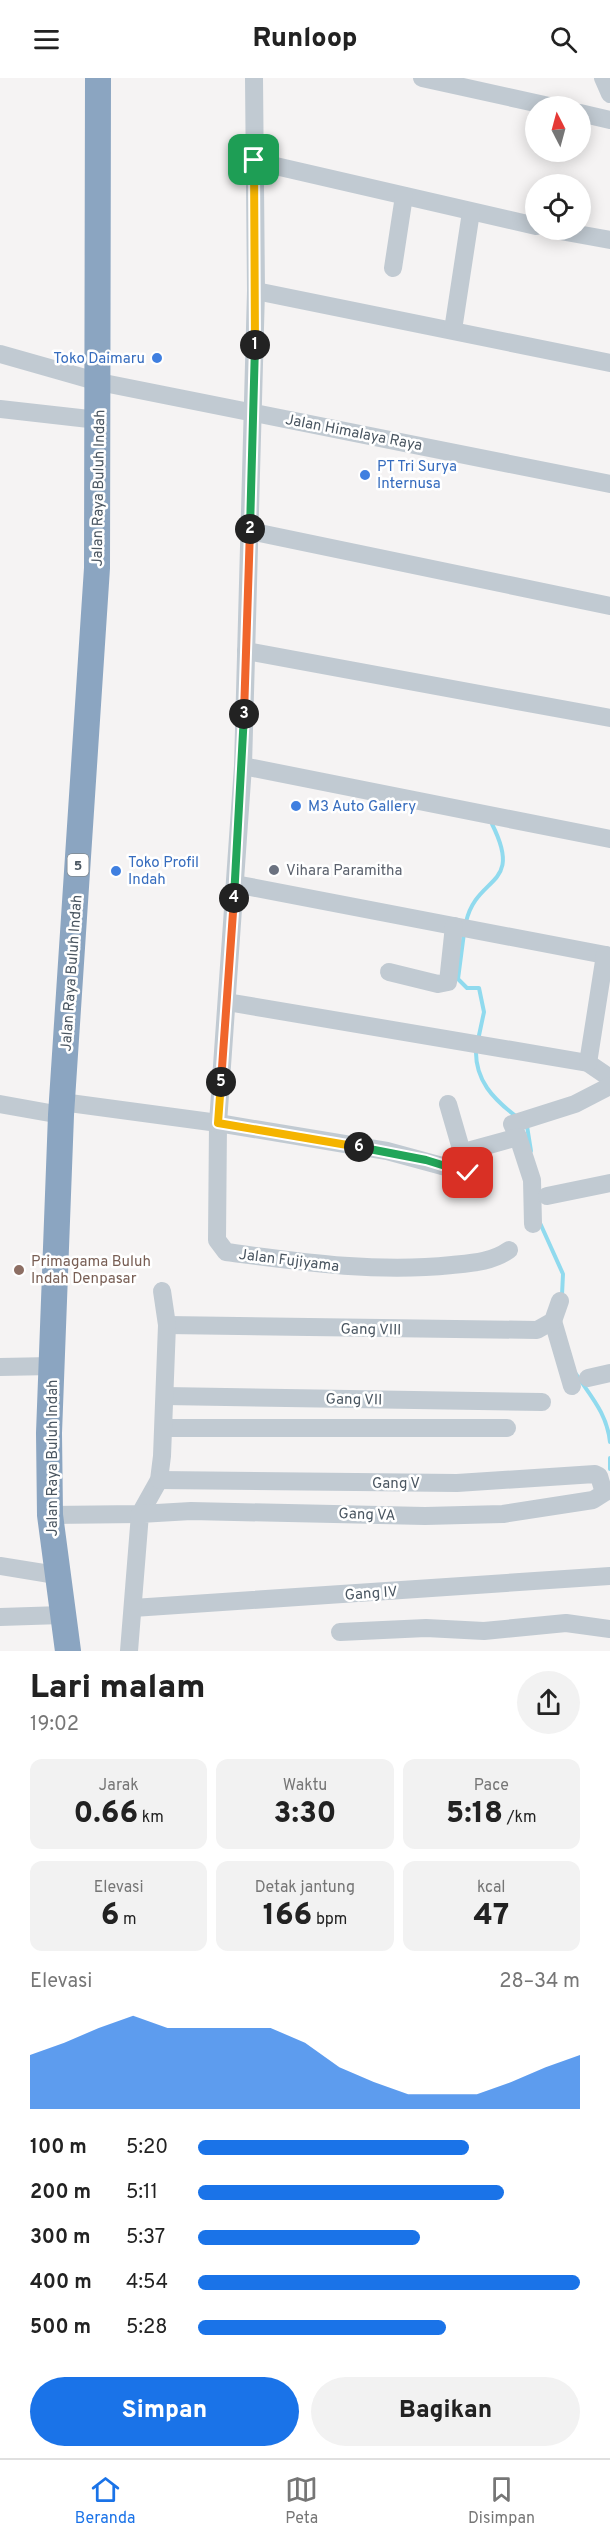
<!DOCTYPE html>
<html lang="id">
<meta charset="utf-8">
<style>
:root{--surface:#fff;--page:#f2f2f2;--text:#222;--muted:#767676;--line:#e0e0e0;--accent:#1a73e8}
body{margin:0;font-family:Overpass,sans-serif;background:var(--page);color:var(--text);height:100vh;display:flex;flex-direction:column;font-size:22px;white-space:nowrap}
*{box-sizing:border-box;margin:0}
p{font-size:20px;color:var(--muted)}
.icon{flex:none;width:33px;height:33px;fill:none;stroke:currentColor;stroke-width:2;stroke-linecap:round;stroke-linejoin:round}
.map{position:relative;height:1573px;overflow:hidden}
.side{display:flex;flex-direction:column;background:var(--surface);flex:1}
.side>*{flex:none}
.needle{width:39px;rotate:354deg}
.tools{position:absolute;left:525px;top:18px;display:grid;gap:12px}
.tools a{display:grid;place-items:center;width:66px;height:66px;border-radius:50%;background:var(--surface);box-shadow:0 3px 15px #0003;font-size:30px}
.pin{position:absolute;display:grid;place-items:center;width:51px;height:51px;color:#fff;margin:-26px;border-radius:12px;box-shadow:0 3px 9px #0006}
.km{position:absolute;width:30px;height:30px;margin:-15px;border-radius:50%;background:#222;color:#fff;font-size:16px;line-height:30px;text-align:center}
.round{display:grid;place-items:center;flex:none;width:63px;height:63px;border-radius:32px;background:var(--page)}
.headline{display:flex;align-items:center;justify-content:space-between;height:102px;padding:0 30px}
h1{font-size:33px;font-weight:800;line-height:45px}
.figures{display:grid;grid-template-columns:repeat(3,1fr);gap:9px;height:102px;padding:6px 30px}
.figures div{display:grid;align-content:center;border-radius:12px;background:var(--page);text-align:center}
.figures b{font-size:30px;font-weight:800}
.figures small{font-size:16px;font-weight:400}
.figures p{font-size:16px}
.chart{height:168px;padding:12px 30px}
.chart p{display:flex;justify-content:space-between}
.chart svg{width:100%;height:108px;margin-top:6px;fill:var(--accent);opacity:.7}
.cta{display:flex;gap:12px;margin-top:auto;padding:12px 30px}
.cta a{flex:1;height:69px;border-radius:36px;background:var(--accent);color:#fff;font-size:24px;font-weight:800;line-height:69px;text-align:center}
.cta a+a{background:var(--page);color:var(--text)}
ul{padding:0 30px;list-style:none;font-size:20px}
li{display:grid;grid-template-columns:96px 72px 1fr;align-items:center;height:45px}
li i{height:15px;border-radius:8px;background:var(--accent)}
header{display:flex;justify-content:space-between;align-items:center;height:78px;padding:0 30px;background:var(--surface);font-size:27px;font-weight:800}
.menu{display:flex;justify-content:space-around;align-items:center;height:84px;border-top:2px solid var(--line);background:var(--surface);font-size:16px;color:var(--muted)}
.menu a{display:grid;justify-items:center;gap:3px}
.menu .on{color:var(--accent)}
.map>svg:first-child{display:block}
.lines{fill:none;stroke-linecap:round;stroke-linejoin:round}
.stream{stroke:#90daee;stroke-width:4}
.minor{stroke:#c1cad2;stroke-width:18}
.highway{stroke:#8ba5c1;stroke-width:26}
.split-1-casing{stroke:#fff;stroke-width:12}
.split-2-casing{stroke:#fff;stroke-width:12}
.split-3-casing{stroke:#fff;stroke-width:12}
.split-4-casing{stroke:#fff;stroke-width:12}
.split-5-casing{stroke:#fff;stroke-width:12}
.split-6-casing{stroke:#fff;stroke-width:12}
.split-7-casing{stroke:#fff;stroke-width:12}
.split-1{stroke:#f5b400;stroke-width:8}
.split-2{stroke:#22a559;stroke-width:8}
.split-3{stroke:#f0652b;stroke-width:8}
.split-4{stroke:#22a559;stroke-width:8}
.split-5{stroke:#f0652b;stroke-width:8}
.split-6{stroke:#f5b400;stroke-width:8}
.split-7{stroke:#22a559;stroke-width:8}
.shop-dot{fill:#3f7fe0;stroke:#fff;stroke-width:2}
.worship-dot{fill:#6b7280;stroke:#fff;stroke-width:2}
.education-dot{fill:#8d6e63;stroke:#fff;stroke-width:2}
.labels{text-anchor:middle;stroke-width:5;stroke-linejoin:round;paint-order:stroke}
.shield{fill:#fff;stroke:#808990;stroke-width:1.5}
.shield-label{font-size:14px;font-weight:bold;fill:#4a5661}
.shop-label{font-size:15px;fill:#366cbe;stroke:#fff;text-anchor:start}
.street-label{font-size:15px;fill:#4a5661;stroke:#fff}
.worship-label{font-size:15px;fill:#5b616d;stroke:#fff;text-anchor:start}
.education-label{font-size:15px;fill:#785e54;stroke:#fff;text-anchor:start}
</style>
<header><svg class="icon" aria-label="menu" viewBox="0 0 24 24"><path d="M4 6h16M4 12h16M4 18h16"/></svg>Runloop<svg class="icon" aria-label="search" viewBox="0 0 24 24"><circle cx="10" cy="10" r="6"/><path d="M15 15l6 6"/></svg></header>
<div class="map">
<svg width="610" height="1573" viewBox="0 0 610 1573">
<rect width="100%" height="100%" fill="#f5f3f3"/>
<g class="lines">
<g class="stream">
<path d="M466,844c11,-48 58,-34 26,-98"/>
<polyline points="464,855 458,901 467,910 479,910 484,934 478,962"/>
<path d="M476,972c-1,30 17,49 41,67"/>
<polyline points="527,1048 531,1073"/>
<polyline points="540,1145 563,1196 562,1217"/>
<path d="M576,1296c16,24 31,40 34,68"/>
<polyline points="610,1380 610,1391"/>
</g>
<g class="minor">
<path d="M254,0l2,213 -13,475 -25,357 -1,117 9,12c75,10 150,21 226,13 20,-2 40,-3 57,-15"/>
<polyline points="422,0 549,28"/>
<polyline points="603,0 610,16"/>
<polyline points="580,35 610,42"/>
<polyline points="254,83 536,148"/>
<polyline points="555,152 610,162"/>
<polyline points="393,190 404,118"/>
<polyline points="256,213 610,285"/>
<polyline points="453,252 471,134"/>
<polyline points="0,276 99,304 610,406"/>
<polyline points="0,331 98,342"/>
<polyline points="250,453 610,528"/>
<polyline points="246,573 610,640"/>
<polyline points="243,688 610,761"/>
<polyline points="235,806 610,878"/>
<polyline points="389,894 438,906 448,904 454,848"/>
<polyline points="227,924 588,985 610,1000"/>
<polyline points="588,985 605,877"/>
<polyline points="62,1024 218,1045 387,1073 468,1095 448,1026"/>
<polyline points="0,1026 61,1037"/>
<polyline points="518,1059 512,1046 575,1026 610,1008"/>
<polyline points="464,1074 518,1059 532,1102 533,1146"/>
<polyline points="547,1118 610,1105"/>
<polyline points="553,1243 572,1308"/>
<polyline points="167,1247 537,1252 553,1243 560,1223"/>
<polyline points="0,1289 52,1288"/>
<polyline points="588,1300 610,1295"/>
<polyline points="165,1318 542,1324"/>
<polyline points="164,1350 507,1350"/>
<polyline points="50,1437 140,1436 159,1402 162,1378 167,1247 162,1213"/>
<polyline points="0,1488 56,1497"/>
<polyline points="133,1530 610,1498"/>
<polyline points="0,1539 62,1537"/>
<polyline points="340,1554 426,1550 484,1553 566,1545 610,1551"/>
<polyline points="129,1573 140,1436 191,1433 425,1438 503,1436 593,1422 604,1415 599,1398 595,1396 457,1405 159,1402"/>
</g>
<polyline class="highway" points="68,1573 50,1437 49,1355 61,1037 97,490 98,0"/>
</g>
<g class="lines">
<g class="split-1-casing">
<polyline id="split-1" points="254,82 255,267"/>
</g>
<g class="split-2-casing">
<polyline id="split-2" points="250,451 255,267"/>
</g>
<g class="split-3-casing">
<polyline id="split-3" points="244,636 250,451"/>
</g>
<g class="split-4-casing">
<polyline id="split-4" points="234,820 244,636"/>
</g>
<g class="split-5-casing">
<polyline id="split-5" points="221,1004 234,820"/>
</g>
<g class="split-6-casing">
<polyline id="split-6" points="221,1004 218,1045 359,1069"/>
</g>
<g class="split-7-casing">
<polyline id="split-7" points="359,1069 426,1082 468,1095"/>
</g>
<use href="#split-1" class="split-1"/>
<use href="#split-2" class="split-2"/>
<use href="#split-3" class="split-3"/>
<use href="#split-4" class="split-4"/>
<use href="#split-5" class="split-5"/>
<use href="#split-6" class="split-6"/>
<use href="#split-7" class="split-7"/>
</g>
<g class="shop-dot">
<circle cx="157" cy="280" r="6"/>
<circle cx="365" cy="397" r="6"/>
<circle cx="296" cy="728" r="6"/>
<circle cx="116" cy="793" r="6"/>
</g>
<circle class="worship-dot" cx="274" cy="792" r="6"/>
<circle class="education-dot" cx="19" cy="1192" r="6"/>
<g class="labels">
<rect class="shield" x="67.5" y="776" width="21" height="22" rx="4.5"/>
<g class="shield-label">
<text x="78" y="792">5</text>
</g>
<g class="shop-label">
<text x="145" y="285" text-anchor="end">Toko Daimaru</text>
<text x="377" y="393">PT Tri Surya<tspan x="377" dy="17">Internusa</tspan></text>
<text x="308" y="733">M3 Auto Gallery</text>
<text x="128" y="789">Toko Profil<tspan x="128" dy="17">Indah</tspan></text>
</g>
<g class="street-label">
<text transform="translate(354 354) rotate(11)" y="5">Jalan Himalaya Raya</text>
<text transform="translate(98 410) rotate(-89)" y="5">Jalan Raya Buluh Indah</text>
<text transform="translate(71 895) rotate(-86)" y="5">Jalan Raya Buluh Indah</text>
<text transform="translate(289 1182) rotate(7)" y="5">Jalan Fujiyama</text>
<text transform="translate(371 1251) rotate(1)" y="5">Gang VIII</text>
<text transform="translate(354 1321) rotate(1)" y="5">Gang VII</text>
<text transform="translate(52 1380) rotate(-90)" y="5">Jalan Raya Buluh Indah</text>
<text x="396" y="1410">Gang V</text>
<text transform="translate(367 1436) rotate(2)" y="5">Gang VA</text>
<text transform="translate(371 1515) rotate(-4)" y="5">Gang IV</text>
</g>
<g class="worship-label">
<text x="286" y="797">Vihara Paramitha</text>
</g>
<g class="education-label">
<text x="31" y="1188">Primagama Buluh<tspan x="31" dy="17">Indah Denpasar</tspan></text>
</g>
</g>
</svg>
<div class="tools">
<a><svg class="needle" viewBox="-14 -14 28 28"><path d="M0-13l5 13h-10z" fill="#e53935"/><path d="M0 13l5-13h-10z" fill="#767676"/></svg></a>
<a><svg class="icon" aria-label="locate" viewBox="0 0 24 24"><circle cx="12" cy="12" r="6"/><path d="M12 2v4M12 18v4M2 12h4M18 12h4"/></svg></a>
</div>
<div class="pin" style="left:254px;top:82px;background:#1e9e55"><svg class="icon" aria-label="arrive" viewBox="0 0 24 24"><path d="M6 21V4h12l-3 4 3 4H6"/></svg></div>
<div class="pin" style="left:468px;top:1095px;background:#d93025"><svg class="icon" aria-label="check" viewBox="0 0 24 24"><path d="M5 12l5 5 9-10"/></svg></div>
<b class="km" style="left:255px;top:267px">1</b>
<b class="km" style="left:250px;top:451px">2</b>
<b class="km" style="left:244px;top:636px">3</b>
<b class="km" style="left:234px;top:820px">4</b>
<b class="km" style="left:221px;top:1004px">5</b>
<b class="km" style="left:359px;top:1069px">6</b>
</div>
<section class="side">
<div class="headline"><div><h1>Lari malam</h1><p>19:02</p></div><a class="round"><svg class="icon" aria-label="share" viewBox="0 0 24 24"><path d="M12 15V3M7 8l5-5 5 5M5 13v7h14v-7"/></svg></a></div>
<div class="figures">
<div><p>Jarak</p><b>0.66<small> km</small></b></div>
<div><p>Waktu</p><b>3:30</b></div>
<div><p>Pace</p><b>5:18<small> /km</small></b></div>
</div>
<div class="figures">
<div><p>Elevasi</p><b>6<small> m</small></b></div>
<div><p>Detak jantung</p><b>166<small> bpm</small></b></div>
<div><p>kcal</p><b>47</b></div>
</div>
<div class="chart"><p><span>Elevasi</span>28–34 m</p>
<svg viewBox="0 0 160 44" preserveAspectRatio="none"><path d="M0 44V22L10 17L20 11L30 6L40 11L50 11L60 11L70 11L80 17L90 27L100 33L110 38L120 38L130 38L140 33L150 27L160 22V44z"/></svg>
</div>
<ul>
<li><b>100 m</b>5:20<i style="width:71%"></i></li>
<li><b>200 m</b>5:11<i style="width:80%"></i></li>
<li><b>300 m</b>5:37<i style="width:58%"></i></li>
<li><b>400 m</b>4:54<i style="width:100%"></i></li>
<li><b>500 m</b>5:28<i style="width:65%"></i></li>
</ul>
<div class="cta"><a>Simpan</a><a>Bagikan</a></div>
</section>
<nav class="menu">
<a class="on"><svg class="icon" aria-label="home" viewBox="0 0 24 24"><path d="M3 11l9-7 9 7M6 9v11h12V9"/></svg>Beranda</a>
<a><svg class="icon" aria-label="map" viewBox="0 0 24 24"><path d="M3 6l6-2 6 2 6-2v14l-6 2-6-2-6 2zM9 4v14M15 6v14"/></svg>Peta</a>
<a><svg class="icon" aria-label="saved" viewBox="0 0 24 24"><path d="M7 4h10v16l-5-4-5 4z"/></svg>Disimpan</a>
</nav>
